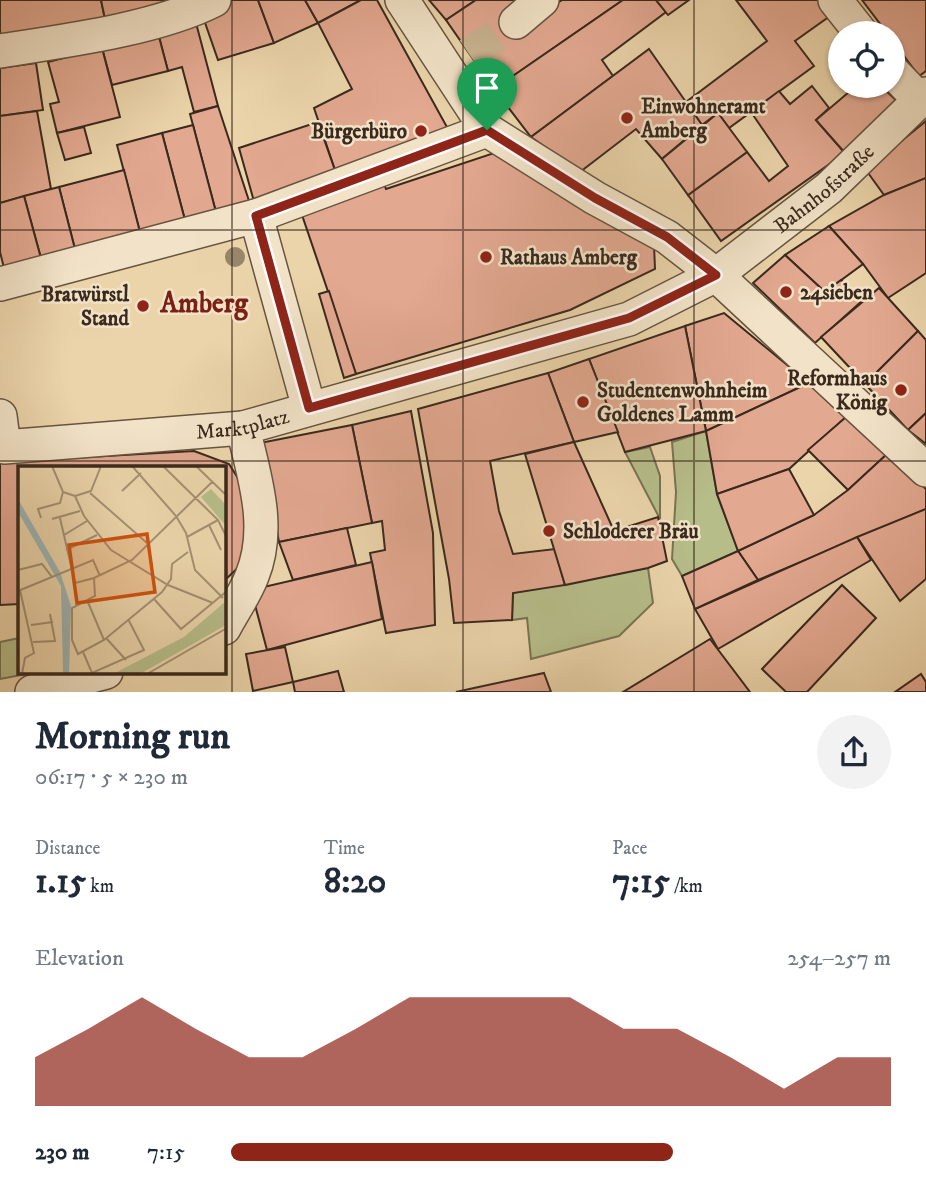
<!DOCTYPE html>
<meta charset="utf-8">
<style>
:root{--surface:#fff;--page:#f2f2f3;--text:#1f2937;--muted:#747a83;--accent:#8f2418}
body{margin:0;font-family:"IM FELL DW Pica",serif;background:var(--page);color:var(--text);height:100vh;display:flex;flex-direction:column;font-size:26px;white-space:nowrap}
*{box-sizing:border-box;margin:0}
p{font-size:23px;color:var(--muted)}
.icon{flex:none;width:38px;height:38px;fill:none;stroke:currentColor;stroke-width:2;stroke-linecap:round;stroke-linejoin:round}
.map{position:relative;height:692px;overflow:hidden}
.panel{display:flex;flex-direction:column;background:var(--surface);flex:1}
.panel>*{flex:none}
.buttons{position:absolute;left:828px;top:21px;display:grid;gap:14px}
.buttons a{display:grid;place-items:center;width:77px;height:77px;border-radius:50%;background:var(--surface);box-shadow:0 2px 5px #0004;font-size:35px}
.pin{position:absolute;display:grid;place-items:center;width:60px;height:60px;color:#fff;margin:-72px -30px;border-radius:50% 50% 50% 0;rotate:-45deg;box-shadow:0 0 7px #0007}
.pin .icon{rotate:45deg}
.round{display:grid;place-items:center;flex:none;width:74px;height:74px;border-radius:37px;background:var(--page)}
.head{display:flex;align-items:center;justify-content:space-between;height:119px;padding:0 35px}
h1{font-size:38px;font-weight:800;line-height:52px}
.stats{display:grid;grid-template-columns:repeat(3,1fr);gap:10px;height:119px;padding:7px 35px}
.stats div{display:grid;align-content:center}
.stats b{font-size:35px;font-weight:800}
.stats small{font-size:19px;font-weight:400}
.stats p{font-size:19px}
.chart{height:196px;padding:14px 35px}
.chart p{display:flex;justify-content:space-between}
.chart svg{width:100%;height:126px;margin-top:7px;fill:var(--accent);opacity:.7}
ul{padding:0 35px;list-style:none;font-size:23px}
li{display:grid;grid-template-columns:112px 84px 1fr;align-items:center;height:52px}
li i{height:18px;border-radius:9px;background:var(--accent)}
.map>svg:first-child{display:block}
.green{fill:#b6bd89;stroke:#787353;stroke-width:2}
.building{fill:#e2a890;stroke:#3a291d;stroke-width:2}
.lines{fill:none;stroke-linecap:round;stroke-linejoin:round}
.minor-tunnel{stroke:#c8b28e;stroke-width:33;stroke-dasharray:33 17;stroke-linecap:butt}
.minor-casing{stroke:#665440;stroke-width:36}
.minor{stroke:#f2e3c8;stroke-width:33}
.tree{fill:#978669}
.route-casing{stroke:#fff;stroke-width:14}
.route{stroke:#8f2418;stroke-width:9}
.grid{fill:none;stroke:#3a291d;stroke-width:2;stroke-opacity:0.55}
.poi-dot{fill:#8f2418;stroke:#f2e3c8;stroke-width:2.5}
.labels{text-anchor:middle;stroke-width:5;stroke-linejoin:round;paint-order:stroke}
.poi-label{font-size:21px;font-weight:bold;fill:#3a291d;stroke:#f2e3c8;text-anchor:start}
.street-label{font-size:21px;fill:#3a291d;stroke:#f2e3c8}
.district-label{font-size:28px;font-weight:bold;fill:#7a1f14;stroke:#f2e3c8}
.inset-road{fill:none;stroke:#a49072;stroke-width:2}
.view{fill:#ce520f;fill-opacity:0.15;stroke:#ce520f;stroke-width:3.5}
.inset-edge{fill:none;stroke:#3a291d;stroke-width:3.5}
</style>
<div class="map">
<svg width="926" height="692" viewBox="0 0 926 692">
<rect width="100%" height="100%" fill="#ebd4aa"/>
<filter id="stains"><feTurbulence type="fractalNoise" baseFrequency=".00286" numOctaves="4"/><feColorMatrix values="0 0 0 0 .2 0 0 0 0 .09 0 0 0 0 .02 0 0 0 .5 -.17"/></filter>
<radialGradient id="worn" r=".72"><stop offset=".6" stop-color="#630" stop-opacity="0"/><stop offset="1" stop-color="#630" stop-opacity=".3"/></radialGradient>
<g class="green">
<polygon points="706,431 717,494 738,551 682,576 672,559 676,492 672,442"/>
<polygon points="650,447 660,476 660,519 625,452"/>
<polygon points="648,568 653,603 619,636 531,659 527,618 512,620 513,593"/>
<polygon points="19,638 19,672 37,672 0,679 0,642"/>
</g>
<g class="building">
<polygon points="0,0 101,0 105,19 0,42"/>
<polygon points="101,0 168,0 170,5 105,19"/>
<polygon points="229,0 258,0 274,43 218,60 202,14"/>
<polygon points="258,0 305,0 318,23 274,43"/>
<polygon points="305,0 361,0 318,23"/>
<polygon points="361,0 377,0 448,129 337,176 314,108 352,89 318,23"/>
<polygon points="429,0 476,0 446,20"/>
<polygon points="476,0 532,0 521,28 562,0 623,0 494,89 446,20"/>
<polygon points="623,0 656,0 666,12 602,60 613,76 531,137 494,89"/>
<polygon points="656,0 689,0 668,15"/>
<polygon points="736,0 818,0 830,16 795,41 814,66 729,128 718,113 702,125 686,102 767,41"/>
<polygon points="862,0 926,0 926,71 919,76 892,40 892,33 887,33"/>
<polygon points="196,23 218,106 194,112 182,67 168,71 158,33"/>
<polygon points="158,33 168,71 112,85 102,48"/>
<polygon points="102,48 120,117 57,133 50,104 59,102 48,62"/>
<polygon points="649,49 702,125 662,159 636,129 580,172 531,137"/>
<polygon points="36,63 43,110 0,116 0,68"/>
<polygon points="812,86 829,108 816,120 845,153 721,241 688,195 747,152 769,181 788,166 751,112 779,91 790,104"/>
<polygon points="856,86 881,86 901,105 845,153 816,120"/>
<polygon points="218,106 251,207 217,216 190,114"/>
<polygon points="37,111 51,189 0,203 0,116"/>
<polygon points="718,113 747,152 688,195 662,159"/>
<polygon points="926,121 926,178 884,195 866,170"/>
<polygon points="318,122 337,176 255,205 239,148"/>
<polygon points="193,125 217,216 186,224 162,133"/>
<polygon points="84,127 91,153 65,160 57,133"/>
<polygon points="162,133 186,224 141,236 117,145"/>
<polygon points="497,152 654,245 655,269 570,310 356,374 301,212 383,181 386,189"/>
<polygon points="124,170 141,236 76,253 59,187"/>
<polygon points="926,178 926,273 888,298 863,264 829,226 884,195"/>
<polygon points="59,187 76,253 42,262 24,196"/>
<polygon points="24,196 42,262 5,272 0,252 0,203"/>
<polygon points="829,226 863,264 825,292 785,255"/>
<polygon points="785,255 825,292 841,280 863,300 815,343 753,283"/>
<polygon points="879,288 918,331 865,384 821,337"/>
<polygon points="329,291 356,374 344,378 319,294"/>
<polygon points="724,313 809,383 706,431 685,326"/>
<polygon points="685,326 706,431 625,452 589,359"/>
<polygon points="918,331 926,340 926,413 908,430 865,384"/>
<polygon points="589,359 618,432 574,442 548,373"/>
<polygon points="548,373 574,442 490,461 499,511 513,554 555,549 565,585 513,593 512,620 454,623 449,579 418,409"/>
<polygon points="809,383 846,417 789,469 717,494 706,431"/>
<polygon points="411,411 433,533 435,625 386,633 370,553 385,550 382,521 372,523 352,425"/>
<polygon points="926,413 926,444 908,430"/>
<polygon points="846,417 887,454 848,490 808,450"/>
<polygon points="352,425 372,523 279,542 260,443"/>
<polygon points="574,442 614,531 658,517 667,561 648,568 565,585 525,454"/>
<polygon points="194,451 229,464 248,494 243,563 224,581 224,467 19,467 19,604 0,605 0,462"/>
<polygon points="887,454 926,489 926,509 758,580 738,551 814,515 848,490"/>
<polygon points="789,469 814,515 738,551 717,494"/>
<polygon points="926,509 926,579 900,601 857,537"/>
<polygon points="347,528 356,565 293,580 279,542"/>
<polygon points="857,537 871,560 718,649 695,609"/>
<polygon points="738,551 758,580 695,609 682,576"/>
<polygon points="372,562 382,619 267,650 251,590"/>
<polygon points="842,585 876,618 807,692 786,692 762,669"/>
<polygon points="710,639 750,692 623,692"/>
<polygon points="285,647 293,682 253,691 246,654"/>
<polygon points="338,671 344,692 295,692 293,682"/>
<polygon points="544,673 551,692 456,692 474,688"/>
<polygon points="921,674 926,682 926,692 895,692"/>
</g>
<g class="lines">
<polyline class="minor-tunnel" points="469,54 516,22"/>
<g class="minor-casing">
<g id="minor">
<polyline points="402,0 487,130 595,198 667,237 716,275 926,470"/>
<polyline points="835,0 861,33"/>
<polyline points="516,22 542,0"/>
<path d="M0,51c64,-10 157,-22 214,-51"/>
<polyline points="892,71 919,99"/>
<polyline points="256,216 487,130"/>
<polyline points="0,284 256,216 309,408"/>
<path id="s1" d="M0,416l4,31 239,-19 386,-109 87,-44 113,-87 97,-94"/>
<path d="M224,628c9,-17 21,-34 28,-52 20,-49 2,-100 -9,-148"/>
<polyline points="32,692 106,672"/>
</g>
</g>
<use href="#minor" class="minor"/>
</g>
<circle class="tree" cx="235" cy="257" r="10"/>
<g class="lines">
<g class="route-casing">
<polygon id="route" points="487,130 595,198 667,237 716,275 629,318 309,408 256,216"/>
</g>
<use href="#route" class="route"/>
</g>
<path class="grid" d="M232,0v692M463,0v692M694,0v692M0,230h926M0,461h926"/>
<g class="poi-dot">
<circle cx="627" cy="118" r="7"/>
<circle cx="421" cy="131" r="7"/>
<circle cx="486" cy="257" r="7"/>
<circle cx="786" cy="292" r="7"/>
<circle cx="143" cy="306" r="7"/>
<circle cx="901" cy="390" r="7"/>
<circle cx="583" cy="402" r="7"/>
<circle cx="549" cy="531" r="7"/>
</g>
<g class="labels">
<g class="poi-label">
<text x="641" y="113">Einwohneramt<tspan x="641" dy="24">Amberg</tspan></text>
<text x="407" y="138" text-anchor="end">Bürgerbüro</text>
<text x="500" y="264">Rathaus Amberg</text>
<text x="800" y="299">24sieben</text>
<text x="129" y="301" text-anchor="end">Bratwürstl<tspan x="129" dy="24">Stand</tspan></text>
<text x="887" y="385" text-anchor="end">Reformhaus<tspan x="887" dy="24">König</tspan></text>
<text x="597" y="397">Studentenwohnheim<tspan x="597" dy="24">Goldenes Lamm</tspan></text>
<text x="563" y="538">Schloderer Bräu</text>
</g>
<g class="street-label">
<text dy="7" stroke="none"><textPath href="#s1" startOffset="908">Bahnhofstraße</textPath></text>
<text dy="7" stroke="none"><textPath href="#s1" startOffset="271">Marktplatz</textPath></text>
</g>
<g class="district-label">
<text x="204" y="312">Amberg</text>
</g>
</g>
<g transform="translate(18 466)">
<rect width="208" height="208" fill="#ebd4aa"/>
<path d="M193,23l15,16v21l-25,-29zM208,135v24l-86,49h-27l71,-37z" fill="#b6bd89"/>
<path d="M0,33l42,73 11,34 -2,68h-6l-2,-88 -43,-74z" fill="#9db5b4"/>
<path class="inset-road" d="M34,0l11,26 12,4M114,0l44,50 10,17 9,37 28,28M145,0l55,54 9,18M178,0l31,30M104,25l19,-18M72,27l57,50M57,30l9,20 27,34 57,35 45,18M57,30l16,-5 10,-25M23,52l-3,-9 22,-6 3,-11M42,52l15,65 19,-5 38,-18 80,-78M34,53l28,-8M191,59l12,25M46,69l23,-14M169,71l31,-17M48,84l31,-15M0,104l24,-6 10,13M76,112l1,18 -23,12v32l6,14 26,-14 58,-48 9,-13 1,-15 16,-12M2,124l14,63 -9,5 -3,16M0,125l75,-31 7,16M136,133l27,30 46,-38M69,134l17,40M13,159l22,-3M88,172l20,22M15,176l22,-1 -5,-27M65,186l9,21 52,-23 -16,-31M129,208l80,-46"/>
<path class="view" d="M129,68l8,58 -78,11 -8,-58z"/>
<rect width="208" height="208" class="inset-edge"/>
</g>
<rect width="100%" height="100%" filter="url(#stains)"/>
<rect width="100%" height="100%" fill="url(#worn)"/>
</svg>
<div class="buttons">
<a><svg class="icon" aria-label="locate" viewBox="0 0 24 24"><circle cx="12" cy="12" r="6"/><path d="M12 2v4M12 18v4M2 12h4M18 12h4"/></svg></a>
</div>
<div class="pin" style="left:487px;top:130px;background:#1e9e55"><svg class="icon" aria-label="arrive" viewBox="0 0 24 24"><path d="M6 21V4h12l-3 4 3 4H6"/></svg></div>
</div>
<section class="panel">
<div class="head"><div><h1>Morning run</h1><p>06:17 · 5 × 230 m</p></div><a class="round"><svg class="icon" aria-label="share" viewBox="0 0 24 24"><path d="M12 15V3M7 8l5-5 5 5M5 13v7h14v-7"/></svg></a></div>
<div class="stats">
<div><p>Distance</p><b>1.15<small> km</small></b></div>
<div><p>Time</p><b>8:20</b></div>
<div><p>Pace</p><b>7:15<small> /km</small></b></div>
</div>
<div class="chart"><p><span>Elevation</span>254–257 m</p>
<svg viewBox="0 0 160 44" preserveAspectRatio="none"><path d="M0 44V27L10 17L20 6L30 17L40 27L50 27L60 17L70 6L80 6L90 6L100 6L110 17L120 17L130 27L140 38L150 27L160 27V44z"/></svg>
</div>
<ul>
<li><b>230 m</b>7:15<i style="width:67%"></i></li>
</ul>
</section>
